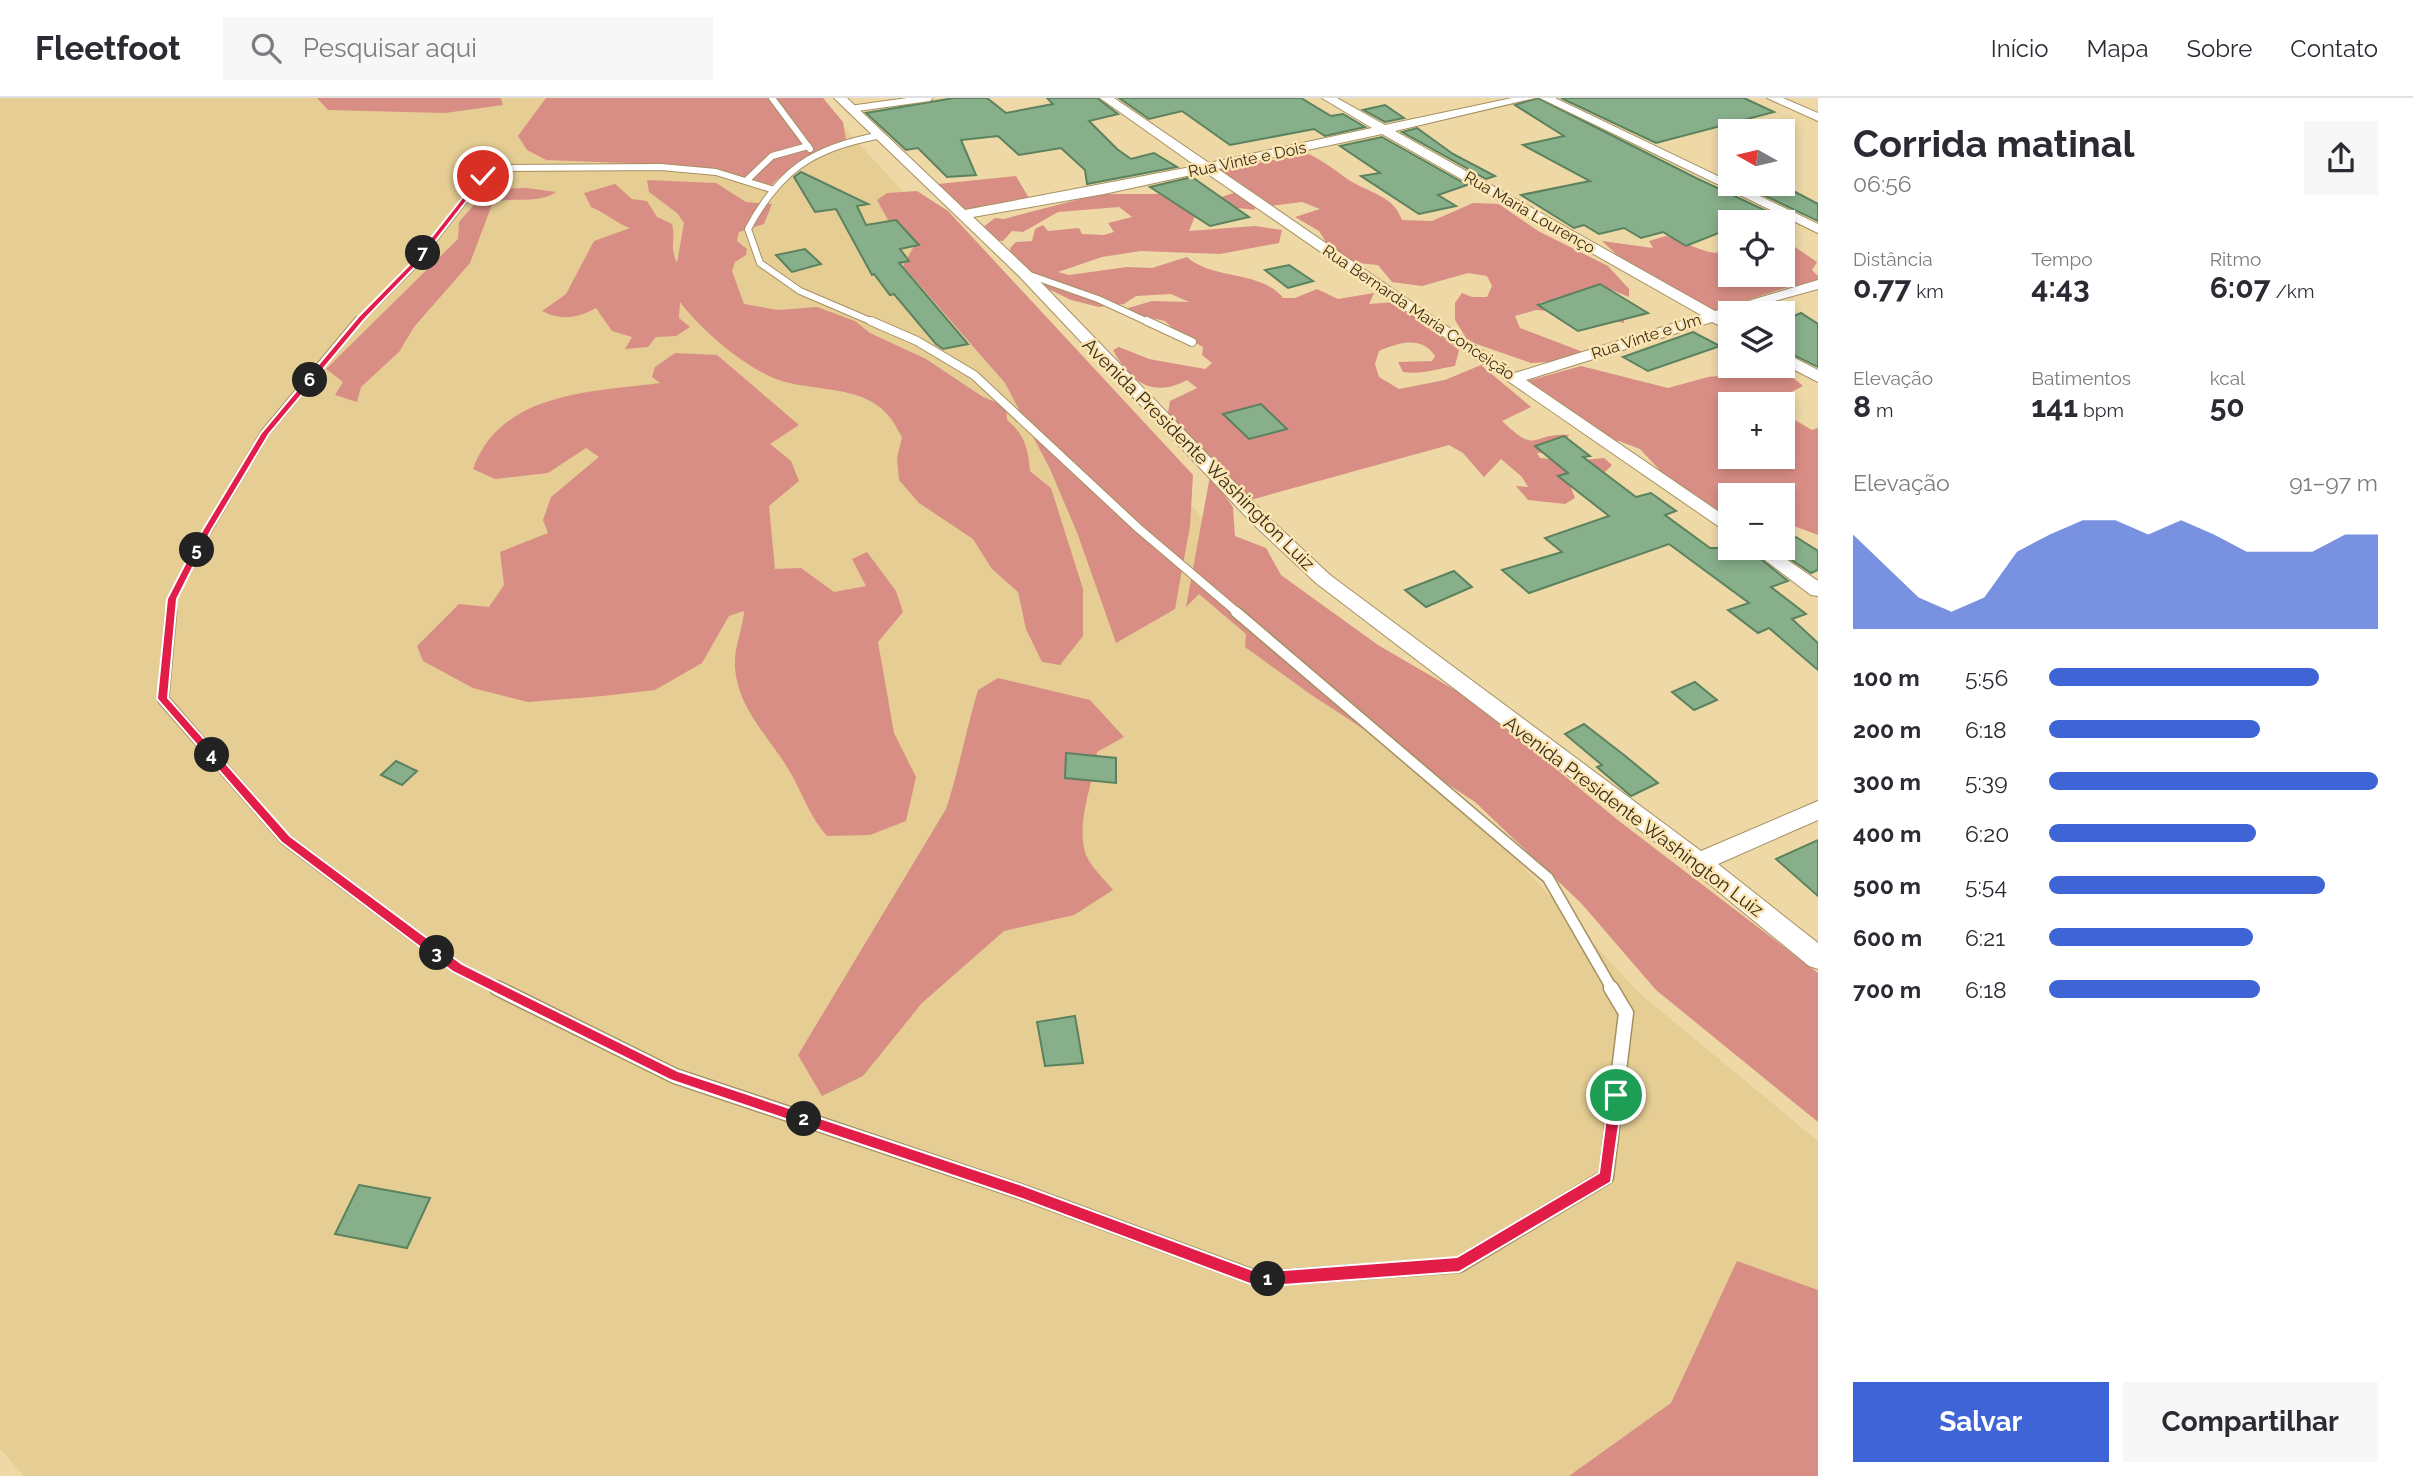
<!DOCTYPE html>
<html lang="pt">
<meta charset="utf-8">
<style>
:root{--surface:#fff;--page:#f7f7f7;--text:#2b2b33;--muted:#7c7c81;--line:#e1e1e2;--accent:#3f64d5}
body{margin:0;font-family:Raleway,sans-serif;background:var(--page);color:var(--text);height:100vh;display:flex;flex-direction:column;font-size:26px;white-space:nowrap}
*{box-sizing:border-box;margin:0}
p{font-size:23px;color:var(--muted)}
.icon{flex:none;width:38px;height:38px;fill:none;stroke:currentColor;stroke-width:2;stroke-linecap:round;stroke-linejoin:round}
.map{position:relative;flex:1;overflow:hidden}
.side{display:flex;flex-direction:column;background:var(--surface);width:595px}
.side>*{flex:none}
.needle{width:46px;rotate:278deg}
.controls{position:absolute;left:1718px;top:21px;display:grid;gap:14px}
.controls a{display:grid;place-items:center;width:77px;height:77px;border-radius:0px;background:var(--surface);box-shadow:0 4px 10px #0003;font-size:35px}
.pin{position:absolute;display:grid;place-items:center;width:60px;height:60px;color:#fff;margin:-30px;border:4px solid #fff;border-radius:50%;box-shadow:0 2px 7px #0007}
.km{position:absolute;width:35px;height:35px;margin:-18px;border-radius:50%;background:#222;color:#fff;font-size:19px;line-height:35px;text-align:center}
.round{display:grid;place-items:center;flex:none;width:74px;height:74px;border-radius:0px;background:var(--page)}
.head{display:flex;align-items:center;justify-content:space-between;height:119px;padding:0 35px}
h1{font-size:38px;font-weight:700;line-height:52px}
.metrics{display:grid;grid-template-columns:repeat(3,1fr);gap:10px;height:119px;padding:7px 35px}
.metrics div{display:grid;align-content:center}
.metrics b{font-size:30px;font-weight:700}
.metrics small{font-size:19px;font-weight:400}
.metrics p{font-size:19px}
.chart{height:196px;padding:14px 35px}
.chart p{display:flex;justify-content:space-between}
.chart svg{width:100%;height:126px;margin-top:7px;fill:var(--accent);opacity:.7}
.primary-button{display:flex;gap:14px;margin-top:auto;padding:14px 35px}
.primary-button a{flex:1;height:80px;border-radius:0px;background:var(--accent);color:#fff;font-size:28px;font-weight:700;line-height:80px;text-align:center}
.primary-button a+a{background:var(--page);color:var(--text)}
ul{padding:0 35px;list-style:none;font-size:23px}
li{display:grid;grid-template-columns:112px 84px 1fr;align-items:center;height:52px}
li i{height:18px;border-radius:9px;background:var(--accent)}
header{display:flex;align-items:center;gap:42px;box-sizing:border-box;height:98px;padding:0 35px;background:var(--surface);border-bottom:2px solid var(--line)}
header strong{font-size:33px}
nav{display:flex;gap:38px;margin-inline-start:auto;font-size:24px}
.search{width:490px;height:63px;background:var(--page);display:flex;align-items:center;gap:18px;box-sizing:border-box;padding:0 24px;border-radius:0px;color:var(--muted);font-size:26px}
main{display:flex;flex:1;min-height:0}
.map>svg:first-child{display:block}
.built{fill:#e5cd94}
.forest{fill:#d88e85}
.building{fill:#87af8a;stroke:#5b825e;stroke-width:2}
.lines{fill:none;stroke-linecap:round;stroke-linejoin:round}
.service-far3-casing{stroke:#a59061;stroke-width:8}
.service-far2-casing{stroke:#a59061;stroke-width:10}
.service-far1-casing{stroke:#a59061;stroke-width:13}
.service-casing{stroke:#a59061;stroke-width:17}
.minor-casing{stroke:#a59061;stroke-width:2}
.service-far3{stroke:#fff;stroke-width:6}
.service-far2{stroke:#fff;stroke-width:8}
.service-far1{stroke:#fff;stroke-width:10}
.service{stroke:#fff;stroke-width:14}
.minor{fill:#fff;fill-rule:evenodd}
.route{fill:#e11d48;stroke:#fff;stroke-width:2}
.labels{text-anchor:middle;stroke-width:5;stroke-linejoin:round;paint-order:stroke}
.far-street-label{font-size:16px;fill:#362e1a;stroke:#fce5b3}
.street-label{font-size:19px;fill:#362e1a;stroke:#fce5b3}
</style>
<header>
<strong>Fleetfoot</strong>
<div class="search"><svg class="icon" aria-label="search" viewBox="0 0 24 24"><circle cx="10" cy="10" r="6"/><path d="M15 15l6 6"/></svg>Pesquisar aqui</div>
<nav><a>Início</a><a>Mapa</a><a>Sobre</a><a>Contato</a></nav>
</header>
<main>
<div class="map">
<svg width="1818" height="1378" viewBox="0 0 1818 1378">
<rect width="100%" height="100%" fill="#eed8a6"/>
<polygon class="built" points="0,0 817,0 1639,895 1818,1043 1818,1378 24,1378 0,1351"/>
<g class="forest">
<polygon points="317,0 501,0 503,7 445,15 328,12"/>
<polygon points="546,0 823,0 843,24 847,49 795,66 771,87 678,67 546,62 527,52 518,38"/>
<path d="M1309,56c14,7 25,15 37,24 21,15 47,16 56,42l30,1 41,-18 26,1 39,27 70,35 21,23v8l-27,-11 37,30 -15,-1v8c-23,-5 -64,-25 -84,-21l9,9 -13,-1 -21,6 5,12 63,24 -34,10 -18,1 -63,-22 -13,-21v-17l7,-10 10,4h15l5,-11 -5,-10 -19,-3 -46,13 -30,-4 -14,-17 -40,-4 -15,-7 4,-10 -8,-13 -24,-14 25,-8 -18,-7 -32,4 -51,-37z"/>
<polygon points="1016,78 1029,100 965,115 938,86"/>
<path d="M647,82l69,3 30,19 26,2 -8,20 -25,8 -2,9 10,8 -1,6 -11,7 -3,9 12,33 34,6 39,-3 38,14 15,12 56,26 57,38 23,9 1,14c18,15 21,28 23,51l21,17 32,101v47l-23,29 -18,-3 -16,-33 -8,-37 -26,-23 -19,-30 -54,-36 -20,-23 -2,-22 5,-21c-5,-8 -9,-17 -15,-23 -26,-30 -77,-22 -111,-35 -33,-13 -75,-49 -96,-77l-1,16 11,9 -14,9 -20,1 -8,10 -23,2 7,-12 -20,-6 -16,-23c-18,10 -35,13 -54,3l24,-17 28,-53 36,-13c-14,-5 -24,-15 -39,-21l-7,-14 31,-9 17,15 15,2 10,16 15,7c4,15 -3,23 5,39l7,-40 -7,-10 -28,-21z"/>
<path d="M527,90l29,4c-16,12 -43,5 -63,10l-23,61 -56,64 -15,25 -38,35 -4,15 -22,-7 8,-13 -17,-13 132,-130 1,-17 29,-33z"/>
<polygon points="917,93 948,113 1193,377 1190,428 1175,511 1116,545 1078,437 1050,371 1005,285 903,168 914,148 888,122 877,102 887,95"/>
<path d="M1237,94l17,12 1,6 -26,-3 -34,9 -6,15 66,-5 27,4 -3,13 -59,11 -79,-3 -39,6 -44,15 11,3 58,-8 25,1 35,-11c25,23 74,13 96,41h12l22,-9 21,10 36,-6 -5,11 27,-2 63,48 -4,16c-19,3 -33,9 -52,6l-5,-10 34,-1 3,-5c-14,-21 -37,-13 -56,-5l-4,13 4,13 20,12 46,-9 36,-15 50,42 -29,14c37,35 27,12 67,14l-9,16 -23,2 3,5 32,3 32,-3 8,7 -13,13 -31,-7 -1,6 8,21 -10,6 -37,-4 -12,-14 12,1 -6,-10 -21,-18 -17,18 -21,-24 -14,-8 -202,56 -79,-88 2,-12 27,-13 -10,-8c-35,19 -57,1 -74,-30l6,-3 30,12 56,10 7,-6 -10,-8 1,-8 -25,-14 -13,-12 -47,-10 34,-10 37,1 -18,-8 -35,2 -12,8 -25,3 -28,-7 -31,-15 -29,-32 -1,-5 6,-6 16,-1 3,-12 8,-4 5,6 31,-3 3,6 22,1 10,-3 -6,-9 24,-6 -13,-10 -61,5 -35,20 -11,-1 -9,10 -12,-1 -9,-12 13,-10 9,1 95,-25h65l45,7z"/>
<path d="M1666,138c18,5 32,15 50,17l6,-5 9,1v11l-10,3 10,3v9h52v-23l12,-5 22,15 -5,8 6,6v14l-27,-4 -76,25 -98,-56 -15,-14 51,7 -4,-7z"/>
<path d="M675,255l42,2 82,70 -29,19 21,17 8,20 -30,25 6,63 26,-1 33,24 32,-6 -14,-27 15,-7 29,39 7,21 -25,30 16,91 22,44 -10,44 -36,14 -43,1c-16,-18 -22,-36 -33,-57 -20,-39 -61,-71 -59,-120 1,-16 8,-32 9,-48l-15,5 -27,47 -47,27 -52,6 -75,6 -55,-14 -50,-27 -6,-15 42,-42 30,3 15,-22 -4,-33 48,-19 -5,-13 8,-23 48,-40 -13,-9 -38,25 -53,6 -22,-10c27,-77 118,-77 187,-86l-8,-6 3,-10z"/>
<polygon points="1581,268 1668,290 1708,279 1783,271 1803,288 1774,303 1775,306 1731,306 1731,359 1783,359 1783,315 1812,332 1818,330 1818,437 1794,428 1783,435 1783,397 1731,397 1731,421 1669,382 1640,351 1619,343 1603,345 1527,283"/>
<polygon points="1210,378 1233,409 1235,438 1266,450 1281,477 1378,547 1474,603 1619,723 1818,875 1818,1024 1656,892 1581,805 1475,704 1310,596 1245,549 1246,536 1199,496 1186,509"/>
<path d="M998,580l92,22 34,37 -27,15c-4,33 -22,71 -11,103 5,12 19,25 27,35l-39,25 -70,16 -82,72 -59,73 -41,20 -24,-41 148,-246c13,-39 20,-79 32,-119z"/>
<polygon points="1737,1163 1818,1192 1818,1378 1569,1378 1671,1305"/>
</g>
<g class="building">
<polygon points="954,0 987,0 1006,15 1053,6 1047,0 1097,0 1118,16 1089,23 1117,51 1131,61 1154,55 1177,69 1087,86 1085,72 1061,50 1019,57 998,38 961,42 976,77 947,79 918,50 906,52 866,15"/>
<polygon points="1119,0 1301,0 1331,18 1343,16 1365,29 1325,38 1314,31 1230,47 1182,13 1149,21"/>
<polygon points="1538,0 1696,80 1790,124 1731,124 1731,130 1686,148 1663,134 1641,140 1624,130 1599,136 1584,127 1574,130 1521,97 1590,83 1523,47 1564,38 1515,7"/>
<polygon points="1561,0 1744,0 1774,14 1656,45"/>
<polygon points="1385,7 1404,20 1385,24 1363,12"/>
<polygon points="1417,30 1453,56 1495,78 1486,81 1402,34"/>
<polygon points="1382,39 1467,87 1438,97 1456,108 1419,116 1361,78 1380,75 1340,48"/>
<polygon points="801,74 868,106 857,108 866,127 896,122 919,147 900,151 909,163 899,165 968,246 943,251 936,246 894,196 890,197 874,176 872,177 836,111 815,114 794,79"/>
<polygon points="1192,79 1249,119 1210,128 1150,89"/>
<polygon points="1740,86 1784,88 1818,106 1818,123"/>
<polygon points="805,151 821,166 792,174 776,157"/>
<polygon points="1289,167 1313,183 1288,190 1265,172"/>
<polygon points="1600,186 1648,215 1578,233 1538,207"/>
<polygon points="1783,211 1794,218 1801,215 1818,226 1818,269 1783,252"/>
<polygon points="1693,234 1720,248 1648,273 1623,259"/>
<polygon points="1261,306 1287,331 1249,341 1223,316"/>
<polygon points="1564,338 1590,358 1583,359 1636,399 1651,395 1676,413 1665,417 1710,450 1747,450 1788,483 1771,489 1806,516 1792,521 1818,545 1818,572 1769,530 1758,535 1728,512 1749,505 1669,446 1529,495 1502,472 1562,454 1545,440 1609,418 1558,378 1568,375 1535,348"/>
<polygon points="1796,439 1818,453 1818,472 1811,475 1774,450 1783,450 1783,443"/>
<polygon points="1454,473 1472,489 1426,509 1405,492"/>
<polygon points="1695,584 1717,602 1694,612 1672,594"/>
<polygon points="1584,626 1624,657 1658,685 1631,698 1597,669 1602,667 1565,636"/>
<polygon points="1066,655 1116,660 1116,685 1065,680"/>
<polygon points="396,663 417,673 402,687 381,677"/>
<polygon points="1818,742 1818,798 1776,761"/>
<polygon points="1075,918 1083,965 1045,968 1037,924"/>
<polygon points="359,1087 430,1100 407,1150 335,1136"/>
</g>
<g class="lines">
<g class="service-far3-casing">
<g id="service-far3">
<polyline points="772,0 810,51"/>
<polyline points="850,11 929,0"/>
<polyline points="746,83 772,58 808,48"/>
<polyline points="1024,175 1098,201 1150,225"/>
<polyline points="357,225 414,167 483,78 498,70 661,69 716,74 771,91"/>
<path d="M875,225l-75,-32 -40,-28 -12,-34c31,-58 64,-81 129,-93"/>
</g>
</g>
<g class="service-far2-casing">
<g id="service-far2">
<polyline points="871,223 917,243 974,277 1138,430 1238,515"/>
<polyline points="1147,223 1192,244"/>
<polyline points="171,515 172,501 207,433 265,335 358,223"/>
</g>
</g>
<g class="service-far1-casing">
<g id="service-far1">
<polyline points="171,514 163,601 285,741 457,870 500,891"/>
<polyline points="1236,514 1548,780 1612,891"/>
</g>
</g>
<g class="service-casing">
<polyline id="service" points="497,890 675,978 1022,1094 1258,1181 1459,1167 1606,1079 1626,915 1611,890"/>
</g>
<g class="minor-casing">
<g id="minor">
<path d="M834,0h13l118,112 231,-44 -96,-68h14l95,65 163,-35 -50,-30h15l48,27 127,-27h23l-140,33 320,180 103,-31v9l-87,24 -4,4 4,2v12l-19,-9 -186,58 205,140v15l-526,-363 -101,22 -131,23 56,53 237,245 64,60 371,276 117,-50v19l-100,44 100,79v26l-9,-3 -118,-97 -375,-286 -64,-60 -233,-247zM1382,36l319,181 -186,58 -297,-204z"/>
<polygon points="1540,0 1555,0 1818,126 1818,135"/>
<polygon points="1767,0 1783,0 1818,15 1818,23"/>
<polygon points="1783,254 1818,272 1818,284 1783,266"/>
<polygon points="1749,450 1770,450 1818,483 1818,498 1811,497"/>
</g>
</g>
<use href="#service-far3" class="service-far3"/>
<use href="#service-far2" class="service-far2"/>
<use href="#service-far1" class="service-far1"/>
<use href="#service" class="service"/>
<use href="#minor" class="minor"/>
</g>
<polygon class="route" points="481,76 486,78 416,168 364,222 269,336 211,433 177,501 168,600 290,738 462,866 678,973 1022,1087 1258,1174 1457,1159 1599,1075 1609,997 1616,990 1623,997 1611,1084 1459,1174 1258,1189 1022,1101 670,982 453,874 281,744 157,601 167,501 202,433 261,335 358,219 411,165"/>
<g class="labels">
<g class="far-street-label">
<text transform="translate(1247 61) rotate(-12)" y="6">Rua Vinte e Dois</text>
<text transform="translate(1530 114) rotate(30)" y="6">Rua Maria Lourenço</text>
<text transform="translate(1419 214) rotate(34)" y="6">Rua Bernarda Maria Conceição</text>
<text transform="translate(1646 238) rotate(-18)" y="6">Rua Vinte e Um</text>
</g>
<g class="street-label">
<text transform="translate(1199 356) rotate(45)" y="7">Avenida Presidente Washington Luiz</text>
<text transform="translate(1634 718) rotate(37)" y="7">Avenida Presidente Washington Luiz</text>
</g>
</g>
</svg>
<div class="controls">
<a><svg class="needle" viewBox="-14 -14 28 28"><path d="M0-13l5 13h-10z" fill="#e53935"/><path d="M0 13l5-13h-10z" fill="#7c7c81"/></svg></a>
<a><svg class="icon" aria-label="locate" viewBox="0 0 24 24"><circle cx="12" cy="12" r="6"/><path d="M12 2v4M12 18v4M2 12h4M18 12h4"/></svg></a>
<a><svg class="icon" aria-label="layers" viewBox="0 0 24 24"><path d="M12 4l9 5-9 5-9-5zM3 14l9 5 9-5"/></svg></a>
<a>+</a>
<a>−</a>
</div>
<div class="pin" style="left:1616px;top:997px;background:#1e9e55"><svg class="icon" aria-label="arrive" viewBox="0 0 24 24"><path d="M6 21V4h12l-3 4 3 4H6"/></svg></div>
<div class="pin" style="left:483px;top:78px;background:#d93025"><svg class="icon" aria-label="check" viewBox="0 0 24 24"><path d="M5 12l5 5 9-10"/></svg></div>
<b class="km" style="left:1268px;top:1181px">1</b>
<b class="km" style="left:804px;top:1021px">2</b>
<b class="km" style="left:437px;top:855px">3</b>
<b class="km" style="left:212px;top:657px">4</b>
<b class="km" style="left:197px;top:452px">5</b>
<b class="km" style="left:310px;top:282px">6</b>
<b class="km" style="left:423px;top:155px">7</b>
</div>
<section class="side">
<div class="head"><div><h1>Corrida matinal</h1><p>06:56</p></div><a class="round"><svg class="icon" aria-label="share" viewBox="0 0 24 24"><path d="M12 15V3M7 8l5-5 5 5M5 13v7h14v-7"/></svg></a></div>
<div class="metrics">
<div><p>Distância</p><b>0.77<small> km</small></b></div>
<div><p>Tempo</p><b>4:43</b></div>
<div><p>Ritmo</p><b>6:07<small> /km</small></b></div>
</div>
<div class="metrics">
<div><p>Elevação</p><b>8<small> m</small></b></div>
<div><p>Batimentos</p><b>141<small> bpm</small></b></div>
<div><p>kcal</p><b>50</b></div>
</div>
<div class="chart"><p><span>Elevação</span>91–97 m</p>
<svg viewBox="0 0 160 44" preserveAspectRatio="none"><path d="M0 44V11L10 22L20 33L30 38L40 33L50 17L60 11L70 6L80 6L90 11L100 6L110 11L120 17L130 17L140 17L150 11L160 11V44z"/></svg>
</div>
<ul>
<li><b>100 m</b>5:56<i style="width:82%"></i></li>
<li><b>200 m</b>6:18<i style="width:64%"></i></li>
<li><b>300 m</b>5:39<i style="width:100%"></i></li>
<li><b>400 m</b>6:20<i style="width:63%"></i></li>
<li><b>500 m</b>5:54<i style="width:84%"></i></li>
<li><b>600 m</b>6:21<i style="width:62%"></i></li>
<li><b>700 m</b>6:18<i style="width:64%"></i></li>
</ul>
<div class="primary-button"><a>Salvar</a><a>Compartilhar</a></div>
</section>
</main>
